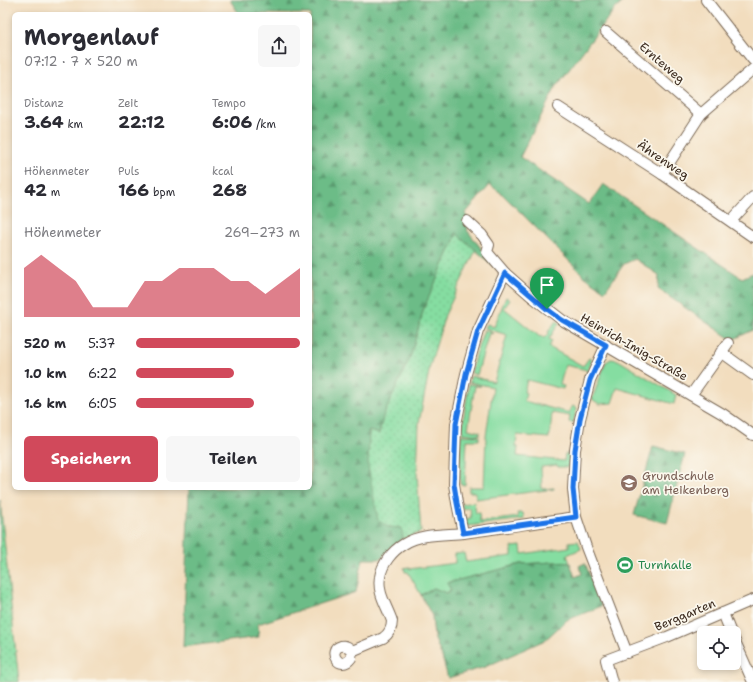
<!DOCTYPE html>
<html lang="de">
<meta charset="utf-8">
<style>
:root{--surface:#fff;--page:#f7f7f7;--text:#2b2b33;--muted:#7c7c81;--accent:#d1495b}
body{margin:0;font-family:"Shantell Sans",sans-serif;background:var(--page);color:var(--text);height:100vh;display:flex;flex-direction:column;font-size:15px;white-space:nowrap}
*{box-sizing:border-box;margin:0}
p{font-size:13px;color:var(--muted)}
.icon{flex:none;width:22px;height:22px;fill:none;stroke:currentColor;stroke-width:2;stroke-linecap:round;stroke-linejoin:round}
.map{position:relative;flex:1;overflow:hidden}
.sheet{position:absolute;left:12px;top:12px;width:300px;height:478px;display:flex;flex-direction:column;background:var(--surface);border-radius:6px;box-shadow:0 2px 6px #0003}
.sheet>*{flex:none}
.fabs{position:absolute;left:697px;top:626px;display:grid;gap:8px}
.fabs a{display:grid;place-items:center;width:44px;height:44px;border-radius:6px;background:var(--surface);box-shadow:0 2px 6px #0003;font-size:20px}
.pin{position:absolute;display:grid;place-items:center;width:34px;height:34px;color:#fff;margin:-41px -17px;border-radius:50% 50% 50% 0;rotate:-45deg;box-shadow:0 0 4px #0007}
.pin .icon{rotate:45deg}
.round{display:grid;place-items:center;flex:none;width:42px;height:42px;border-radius:6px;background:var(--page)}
.summary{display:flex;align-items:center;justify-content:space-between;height:68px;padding:0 12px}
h1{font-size:22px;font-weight:700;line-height:30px}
.figures{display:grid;grid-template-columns:repeat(3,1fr);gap:6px;height:68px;padding:4px 12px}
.figures div{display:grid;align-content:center}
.figures b{font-size:17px;font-weight:700}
.figures small{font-size:11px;font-weight:400}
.figures p{font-size:11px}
.chart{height:112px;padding:8px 12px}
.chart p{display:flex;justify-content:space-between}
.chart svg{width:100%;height:72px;margin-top:4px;fill:var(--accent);opacity:.7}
.primary-button{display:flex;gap:8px;margin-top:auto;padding:8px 12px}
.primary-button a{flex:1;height:46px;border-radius:6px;background:var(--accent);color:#fff;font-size:16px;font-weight:700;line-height:46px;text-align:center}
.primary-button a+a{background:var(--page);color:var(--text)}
ul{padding:0 12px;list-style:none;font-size:13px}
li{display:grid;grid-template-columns:64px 48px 1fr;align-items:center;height:30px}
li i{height:10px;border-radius:5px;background:var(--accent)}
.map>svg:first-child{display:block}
.grass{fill:#85dda1;stroke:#608460}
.forest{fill:url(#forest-firs);stroke:#547352}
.park{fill:url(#park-dots);stroke:#608460}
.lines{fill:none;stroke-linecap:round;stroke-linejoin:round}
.minor-casing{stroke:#7b6956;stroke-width:12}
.minor{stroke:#fff;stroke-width:10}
.route-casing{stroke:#fff;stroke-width:8}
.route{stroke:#1a73e8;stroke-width:5}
.labels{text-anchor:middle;stroke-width:3.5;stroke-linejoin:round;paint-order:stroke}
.street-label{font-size:12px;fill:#3b2a1e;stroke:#fbf7ec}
.education-label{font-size:12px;fill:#785e54;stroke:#fbf7ec;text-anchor:start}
.leisure-label{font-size:12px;fill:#27864d;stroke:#fbf7ec;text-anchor:start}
</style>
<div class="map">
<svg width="753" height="682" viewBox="0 0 753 682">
<defs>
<pattern id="forest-firs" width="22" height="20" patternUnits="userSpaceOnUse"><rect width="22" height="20" fill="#6cbc87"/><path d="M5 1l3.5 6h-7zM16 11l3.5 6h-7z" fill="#5a996e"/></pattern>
<pattern id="park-dots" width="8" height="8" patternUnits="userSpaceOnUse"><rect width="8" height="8" fill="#85dda1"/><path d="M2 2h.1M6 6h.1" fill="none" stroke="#74be8a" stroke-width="1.8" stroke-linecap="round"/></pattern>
</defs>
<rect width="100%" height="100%" fill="#fbf7ec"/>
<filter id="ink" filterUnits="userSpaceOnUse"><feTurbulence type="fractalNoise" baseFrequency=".025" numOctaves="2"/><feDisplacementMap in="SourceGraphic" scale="8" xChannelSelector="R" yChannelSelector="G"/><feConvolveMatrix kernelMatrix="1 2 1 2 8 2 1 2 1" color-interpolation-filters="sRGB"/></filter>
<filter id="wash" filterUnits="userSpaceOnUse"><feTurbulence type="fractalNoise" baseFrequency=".012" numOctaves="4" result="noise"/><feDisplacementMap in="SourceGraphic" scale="16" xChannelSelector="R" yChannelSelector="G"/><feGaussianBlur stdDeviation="0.9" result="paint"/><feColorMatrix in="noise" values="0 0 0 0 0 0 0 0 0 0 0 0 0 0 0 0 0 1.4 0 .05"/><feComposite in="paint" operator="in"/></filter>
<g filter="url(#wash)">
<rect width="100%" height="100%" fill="#f2ddbe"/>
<g class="grass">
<polygon points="506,297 510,300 504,308 540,337 541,336 544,338 549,333 548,332 556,321 559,323 549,339 552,341 549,347 583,366 589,358 592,360 586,376 587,370 565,365 560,385 564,386 563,389 527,380 524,392 526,393 524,401 569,413 572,406 577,408 573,423 569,422 570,416 552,413 550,435 549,435 549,438 517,435 516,447 518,447 517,456 564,461 565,454 570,454 568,467 558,467 557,465 541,467 542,489 554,488 554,489 476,499 475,492 469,492 469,487 484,487 486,436 493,387 469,382 471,376 494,382 507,335 485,328 487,324 494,327"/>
<polygon points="484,330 493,333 492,334 489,333 477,375 471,373 475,356"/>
<polygon points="611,359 618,360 676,395 674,404 617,388 612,403 599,404 592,399 606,362"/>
<polygon points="469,384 481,386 475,386 468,429 480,432 479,435 462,433 464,415"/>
<polygon points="461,435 479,436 479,440 467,440 465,485 460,484 460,461"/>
<polygon points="474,502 476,513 479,513 480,522 518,517 517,513 523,513 524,519 468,526 464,524 464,519 471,518 470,508 462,509 462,504"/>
<polygon points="578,541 581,549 567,555 570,563 554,562 521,564 447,583 451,590 445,593 434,588 421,595 408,572 405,572 404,568 409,567 409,569 455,563 455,554 464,553 466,562 512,556 512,547 521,546 522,554 569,547 569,542"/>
</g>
<g class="forest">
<polygon points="230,0 625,0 614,10 556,87 520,157 589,204 603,184 742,278 753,273 753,330 732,340 658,289 659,275 635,259 624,264 605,291 584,276 501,193 490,185 465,214 471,222 467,230 497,269 457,234 424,308 411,355 383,417 379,434 369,431 388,527 402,528 403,539 391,547 381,559 363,559 356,592 258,624 259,637 183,647 189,488 310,488 310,14 239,14"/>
<polygon points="653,446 685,454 667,523 634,515"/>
<polygon points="554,562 570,563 575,577 582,574 579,566 585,563 602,606 567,620 545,640 485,667 448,678 442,657 434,637 432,616 421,595 434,588 446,593 451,590 447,583 521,564"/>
</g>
<g class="park">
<polygon points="457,234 476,250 445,315 430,366 419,423 417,474 421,532 403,539 402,528 388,527 378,520 368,466 369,431 379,434 383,417 411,355 424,308"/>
<polygon points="0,500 19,682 0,682"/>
</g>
</g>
<g filter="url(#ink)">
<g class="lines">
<g class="minor-casing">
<g id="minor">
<polyline points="706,0 753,60"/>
<polyline points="606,32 701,114"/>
<polyline points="558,107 662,174 753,237"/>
<polyline points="662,174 701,114 753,69"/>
<polyline points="467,221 482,235 489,245 487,252 505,273 530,295 562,320 723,414 753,435"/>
<polyline points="731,221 753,197"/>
<polyline points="606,345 590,380 580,419 575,450 573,489 576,517 586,547 627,653"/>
<polyline points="721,352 753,375"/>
<polyline points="691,395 728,343"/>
<polyline points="463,533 457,503 454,484 456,424 466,374 478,331 505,273"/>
<polyline points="723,613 731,633"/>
<polyline points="734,639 753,682"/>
<path d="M352,651l-1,7c-11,15 -25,-8 -10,-12 5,-1 8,1 11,5l31,-13c6,-4 9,-9 9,-17 -5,-15 -15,-28 -12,-44 2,-13 12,-26 24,-33 18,-11 41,-9 60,-11 38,-5 75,-11 112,-16"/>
<polyline points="612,682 606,660 667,637 753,600"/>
</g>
</g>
<use href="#minor" class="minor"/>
</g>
</g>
<g class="lines" filter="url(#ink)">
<g class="route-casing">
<polygon id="route" points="505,273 547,309 562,320 606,345 590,380 580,419 575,450 574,470 573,489 576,517 463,533 457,503 454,484 456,424 466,374 478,331"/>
</g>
<use href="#route" class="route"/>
</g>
<defs>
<g id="school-disc" transform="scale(0.9)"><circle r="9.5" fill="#8d6e63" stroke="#fbf7ec"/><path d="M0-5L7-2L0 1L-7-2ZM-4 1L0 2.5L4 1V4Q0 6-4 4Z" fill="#fff"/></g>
<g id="stadium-disc" transform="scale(0.9)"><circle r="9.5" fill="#2e9e5b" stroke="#fbf7ec"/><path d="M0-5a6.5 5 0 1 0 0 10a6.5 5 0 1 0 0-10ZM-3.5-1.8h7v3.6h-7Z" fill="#fff"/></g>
</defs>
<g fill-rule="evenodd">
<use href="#school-disc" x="629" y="483"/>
<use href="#stadium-disc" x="625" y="565"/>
</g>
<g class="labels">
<g class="street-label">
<text transform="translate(662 63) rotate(41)" y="4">Ernteweg</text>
<text transform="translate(663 160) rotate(34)" y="4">Ährenweg</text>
<text transform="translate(634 347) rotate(30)" y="4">Heinrich-Imig-Straße</text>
<text transform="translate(685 615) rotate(-23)" y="4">Berggarten</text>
</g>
<g class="education-label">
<text x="642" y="480">Grundschule<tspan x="642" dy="14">am Heikenberg</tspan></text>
</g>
<g class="leisure-label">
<text x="638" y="569">Turnhalle</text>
</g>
</g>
</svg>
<div class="fabs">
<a><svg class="icon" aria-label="locate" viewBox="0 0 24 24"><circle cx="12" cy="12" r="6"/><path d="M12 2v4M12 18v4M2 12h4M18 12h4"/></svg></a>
</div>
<div class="pin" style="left:547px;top:309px;background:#1e9e55"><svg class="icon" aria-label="arrive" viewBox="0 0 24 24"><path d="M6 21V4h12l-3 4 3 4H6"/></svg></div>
<section class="sheet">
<div class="summary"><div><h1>Morgenlauf</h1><p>07:12 · 7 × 520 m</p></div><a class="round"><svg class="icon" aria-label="share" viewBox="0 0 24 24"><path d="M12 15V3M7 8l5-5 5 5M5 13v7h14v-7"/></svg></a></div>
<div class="figures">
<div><p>Distanz</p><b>3.64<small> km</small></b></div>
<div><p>Zeit</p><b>22:12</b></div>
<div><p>Tempo</p><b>6:06<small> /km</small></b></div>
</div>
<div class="figures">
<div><p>Höhenmeter</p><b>42<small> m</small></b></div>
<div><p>Puls</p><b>166<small> bpm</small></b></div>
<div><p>kcal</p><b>268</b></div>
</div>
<div class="chart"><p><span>Höhenmeter</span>269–273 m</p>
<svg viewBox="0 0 160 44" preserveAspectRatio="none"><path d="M0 44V14L10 6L20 14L30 22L40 38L50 38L60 38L70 22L80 22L90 14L100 14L110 14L120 22L130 22L140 30L150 22L160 14V44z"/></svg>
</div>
<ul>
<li><b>520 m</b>5:37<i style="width:100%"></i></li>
<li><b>1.0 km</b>6:22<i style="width:60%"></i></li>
<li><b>1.6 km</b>6:05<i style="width:72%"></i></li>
</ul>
<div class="primary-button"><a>Speichern</a><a>Teilen</a></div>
</section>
</div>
